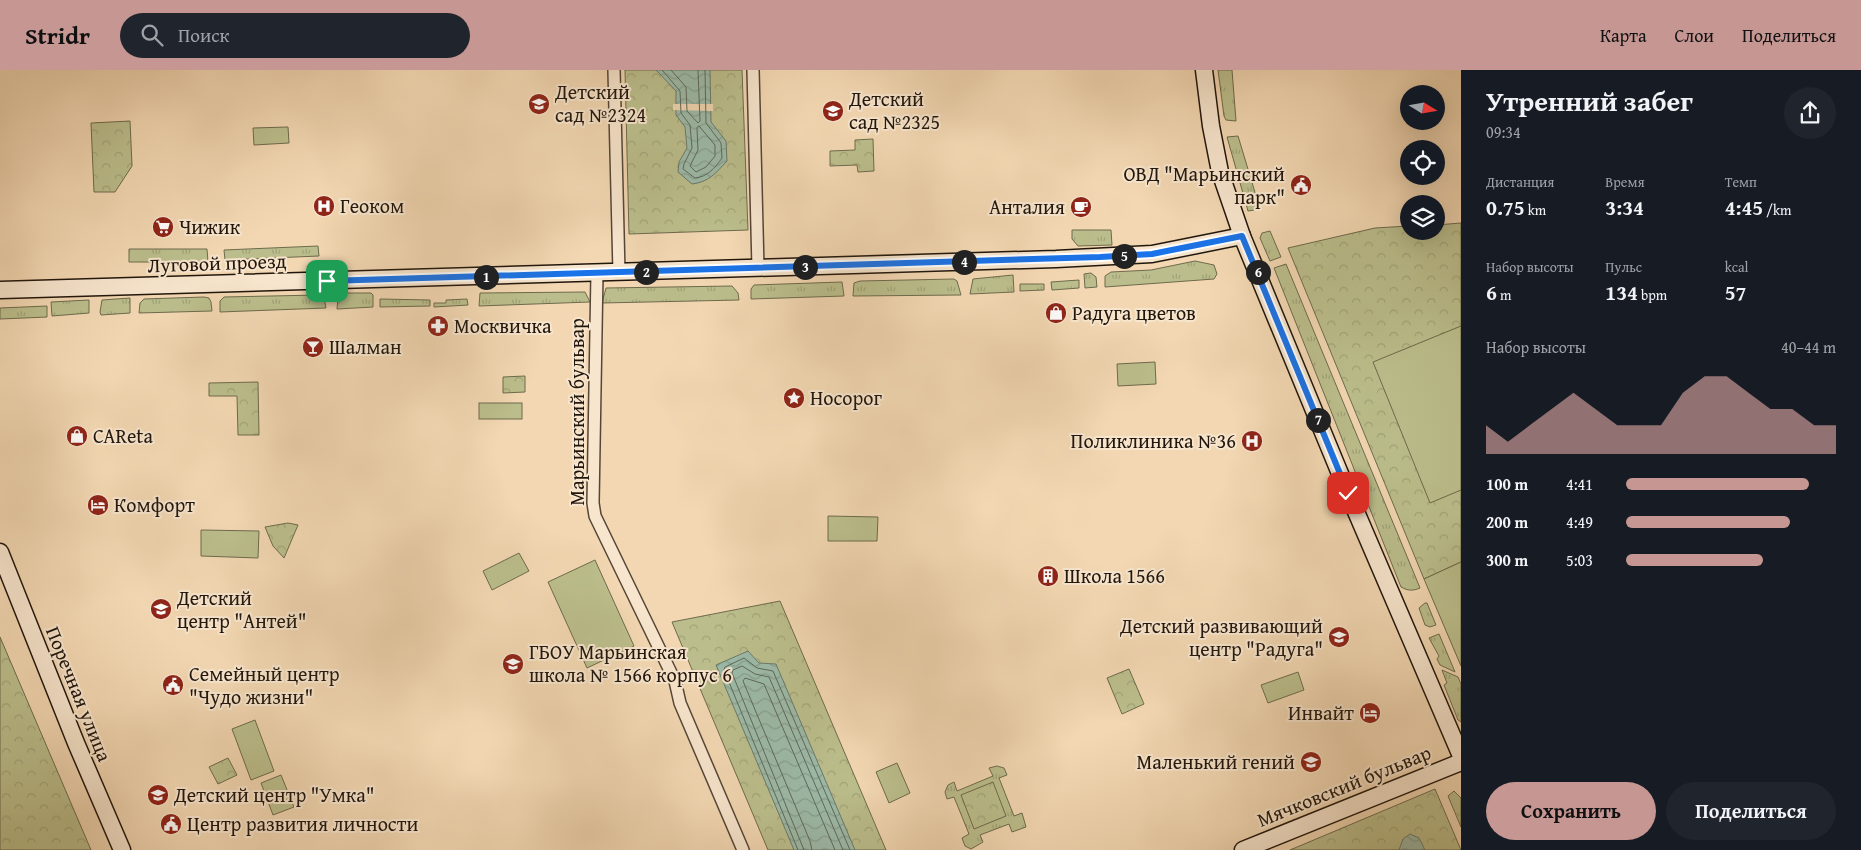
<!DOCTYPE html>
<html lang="ru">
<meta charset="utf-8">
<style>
:root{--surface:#171b24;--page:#20242c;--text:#f1f3f6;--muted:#9ea1a6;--accent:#c59692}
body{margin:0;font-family:"Gentium Book Plus",serif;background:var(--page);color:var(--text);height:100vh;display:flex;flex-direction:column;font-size:19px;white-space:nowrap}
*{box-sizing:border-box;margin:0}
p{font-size:16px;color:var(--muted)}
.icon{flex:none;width:28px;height:28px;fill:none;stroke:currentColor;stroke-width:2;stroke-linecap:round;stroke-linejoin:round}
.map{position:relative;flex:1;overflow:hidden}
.side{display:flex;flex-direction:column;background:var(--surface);width:400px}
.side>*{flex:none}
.needle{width:32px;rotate:101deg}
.buttons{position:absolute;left:1400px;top:15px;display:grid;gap:10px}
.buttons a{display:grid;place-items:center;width:45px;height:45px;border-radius:50%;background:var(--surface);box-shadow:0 5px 20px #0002;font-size:25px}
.pin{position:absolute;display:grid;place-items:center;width:42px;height:42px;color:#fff;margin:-21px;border-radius:10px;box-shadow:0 2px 8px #0006}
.km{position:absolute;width:25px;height:25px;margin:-12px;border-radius:50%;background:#222;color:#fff;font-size:14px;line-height:25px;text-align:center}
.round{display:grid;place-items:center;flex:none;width:52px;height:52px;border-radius:26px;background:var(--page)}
.head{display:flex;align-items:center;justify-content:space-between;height:85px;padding:0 25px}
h1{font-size:28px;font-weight:600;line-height:38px}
.figures{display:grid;grid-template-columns:repeat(3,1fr);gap:8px;height:85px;padding:5px 25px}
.figures div{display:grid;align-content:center}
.figures b{font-size:21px;font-weight:600}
.figures small{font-size:14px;font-weight:400}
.figures p{font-size:14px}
.chart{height:140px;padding:10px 25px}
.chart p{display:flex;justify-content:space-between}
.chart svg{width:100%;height:90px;margin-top:5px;fill:var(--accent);opacity:.7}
.button{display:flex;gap:10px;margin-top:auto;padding:10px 25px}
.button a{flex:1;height:58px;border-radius:30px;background:var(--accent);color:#111;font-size:20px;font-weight:600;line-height:58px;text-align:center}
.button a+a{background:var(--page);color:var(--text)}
ul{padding:0 25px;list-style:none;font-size:16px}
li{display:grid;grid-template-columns:80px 60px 1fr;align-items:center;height:38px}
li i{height:12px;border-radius:6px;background:var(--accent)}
header{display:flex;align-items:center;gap:30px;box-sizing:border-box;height:70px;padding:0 25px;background:var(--accent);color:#111}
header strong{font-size:24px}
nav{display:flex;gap:28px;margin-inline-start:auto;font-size:18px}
.search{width:350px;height:45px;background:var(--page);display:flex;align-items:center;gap:12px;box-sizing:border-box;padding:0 18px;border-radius:28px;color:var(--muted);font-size:19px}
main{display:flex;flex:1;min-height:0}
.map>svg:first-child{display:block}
.grass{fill:url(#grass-tufts);stroke:#6e6a4c}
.forest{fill:url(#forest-crowns);stroke:#6e6a4c}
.garden{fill:#bbbe8c;stroke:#6e6a4c}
.water{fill:url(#water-waves);stroke:#6b786a}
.pier{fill:#f2d7b2}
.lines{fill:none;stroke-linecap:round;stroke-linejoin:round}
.shore{stroke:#5e685a;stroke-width:1}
.street-casing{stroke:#554636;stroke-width:14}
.secondary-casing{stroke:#21160c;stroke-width:19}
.street{stroke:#f7e5cd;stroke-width:11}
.secondary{stroke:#f7e5cd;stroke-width:16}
.route-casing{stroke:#fff;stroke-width:10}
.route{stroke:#1a73e8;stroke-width:6}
.labels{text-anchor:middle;stroke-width:4;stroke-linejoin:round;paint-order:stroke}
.poi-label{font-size:20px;fill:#21160c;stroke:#f7e5cd;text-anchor:start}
.street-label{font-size:20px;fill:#21160c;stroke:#f7e5cd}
</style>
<header>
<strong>Stridr</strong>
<div class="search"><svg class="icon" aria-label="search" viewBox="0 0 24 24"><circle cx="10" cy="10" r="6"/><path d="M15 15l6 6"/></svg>Поиск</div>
<nav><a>Карта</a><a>Слои</a><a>Поделиться</a></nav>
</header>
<main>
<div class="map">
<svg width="1461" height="780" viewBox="0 0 1461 780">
<defs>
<pattern id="grass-tufts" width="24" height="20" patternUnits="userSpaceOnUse" patternTransform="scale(1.25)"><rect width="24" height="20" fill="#bbbe8c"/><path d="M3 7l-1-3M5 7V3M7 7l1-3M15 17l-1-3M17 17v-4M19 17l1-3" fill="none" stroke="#a0a378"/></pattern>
<pattern id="forest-crowns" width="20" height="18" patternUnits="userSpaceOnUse" patternTransform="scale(1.25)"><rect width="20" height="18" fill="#bbbe8c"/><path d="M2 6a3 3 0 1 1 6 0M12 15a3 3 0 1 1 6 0" fill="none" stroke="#a0a378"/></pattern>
<pattern id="water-waves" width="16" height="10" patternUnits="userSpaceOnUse" patternTransform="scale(1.25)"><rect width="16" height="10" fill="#9cbaa8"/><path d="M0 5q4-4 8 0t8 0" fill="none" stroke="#869f8f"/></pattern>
</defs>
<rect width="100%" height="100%" fill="#f2d7b2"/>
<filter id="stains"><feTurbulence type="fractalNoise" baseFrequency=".004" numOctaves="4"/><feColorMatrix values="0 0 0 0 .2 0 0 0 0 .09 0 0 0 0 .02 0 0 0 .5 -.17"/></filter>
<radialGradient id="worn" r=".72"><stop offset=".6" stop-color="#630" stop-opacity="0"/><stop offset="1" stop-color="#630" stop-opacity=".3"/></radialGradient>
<g class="grass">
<polygon points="1218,0 1232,0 1236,51 1226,50 1224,46"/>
<polygon points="1238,66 1260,139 1248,141 1227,67"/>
<polygon points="1072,160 1111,160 1112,175 1078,176 1072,169"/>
<polygon points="1270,161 1281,187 1270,191 1260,168 1262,163"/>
<polygon points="318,176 319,186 225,190 224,180"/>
<polygon points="129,179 207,179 208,192 129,192"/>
<polygon points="1195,191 1214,195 1217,204 1214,209 1105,217 1105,206 1111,202 1151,200"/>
<path d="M1286,194l134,324c-7,3 -12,3 -19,-1l-127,-319z"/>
<polygon points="1091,203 1096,207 1097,217 1085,218 1084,204"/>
<polygon points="1013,205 1014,222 970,224 973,209"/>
<polygon points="954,209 957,211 961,225 853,226 854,213 860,211"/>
<polygon points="1079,210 1079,218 1052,220 1051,212"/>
<polygon points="842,212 844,226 751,229 751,219 754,215"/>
<polygon points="1020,214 1044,214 1044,220 1020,221"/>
<polygon points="732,216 738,223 739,230 602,233 606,218"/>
<polygon points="585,222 590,232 479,236 480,223"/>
<polygon points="343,223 371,223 373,225 373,237 337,239 338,228"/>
<polygon points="319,225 324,228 326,238 220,242 220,231 224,227"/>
<polygon points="204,227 209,228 211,232 212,241 139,243 140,233 144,229"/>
<polygon points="130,228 130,243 101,245 100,242 102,230"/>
<polygon points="380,229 430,230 430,236 380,237"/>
<polygon points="467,229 468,235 434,237 434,233 446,233 446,230"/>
<polygon points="89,230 89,243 52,246 51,232"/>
<polygon points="47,236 47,247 0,249 0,238"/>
<polygon points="1425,533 1427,533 1436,555 1430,557 1425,555 1419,538"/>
<polygon points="1439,564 1455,602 1440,595 1437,589 1439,586 1429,568"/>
<polygon points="1442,600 1458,607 1461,614 1461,652 1458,650 1444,615 1447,613"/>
<polygon points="997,696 1004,698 1007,705 999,708 1014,746 1022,743 1026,757 1012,762 1009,754 980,765 983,772 971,779 965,776 962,768 969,764 954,727 947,729 945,722 948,715 954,712 957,721 993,706 989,698"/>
<polygon points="1454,721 1461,728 1461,757 1448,726"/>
</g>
<g class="forest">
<polygon points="625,0 742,0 748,160 629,164"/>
<polygon points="130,51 132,96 115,122 94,122 91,53"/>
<polygon points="873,69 874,101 858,102 857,95 830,96 830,81 855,80 855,70"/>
<polygon points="1461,153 1461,492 1424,509 1288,178 1375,158 1409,156 1409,161 1436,161 1436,155"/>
<polygon points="525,306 525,322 503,323 503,307"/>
<polygon points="258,312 259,365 238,365 237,326 209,326 209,313"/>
<polygon points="288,453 298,455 284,488 273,476 265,457"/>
<polygon points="780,531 886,780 768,780 672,552"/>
<polygon points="0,567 91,780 0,780"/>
<polygon points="1129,599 1144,634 1122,644 1107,608"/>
<polygon points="228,688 237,705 218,714 209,697"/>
<polygon points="993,712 1006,746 974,759 961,725"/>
<polygon points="1435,719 1461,780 1290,780"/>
</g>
<g class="garden">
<polygon points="288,57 289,73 254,75 253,58"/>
<polygon points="1461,256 1461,420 1430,433 1373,292"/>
<polygon points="1155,292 1156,314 1118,316 1117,294"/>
<rect x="479" y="333" width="43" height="16"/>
<polygon points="828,446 878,447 877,471 828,471"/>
<polygon points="201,460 259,461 258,488 201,486"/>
<polygon points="519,483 529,501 492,520 483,501"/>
<polygon points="595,490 634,576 587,598 548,512"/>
<polygon points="1461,492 1461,596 1424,509"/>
<polygon points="1298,602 1304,620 1268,633 1261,615"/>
<polygon points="255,650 274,701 251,710 232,659"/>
<polygon points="897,693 910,723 889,733 876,702"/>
<polygon points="281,705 294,737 273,745 261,713"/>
</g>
<g class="water">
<path d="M656,0h54l1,52 15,19 1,20c-11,12 -18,21 -35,23l-14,-12 1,-10 8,-14 -2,-21 -9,-12v-24z"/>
<polygon points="748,581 759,593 776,594 855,780 794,780 716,595"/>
<polygon points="1410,764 1419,768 1425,780 1399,780 1403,769"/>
</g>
<polygon class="pier" points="673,34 713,34 713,41 673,40"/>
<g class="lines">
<g class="shore">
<path d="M662,0l18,21 1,22 9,12 2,23 -8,16 -1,5 12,9c12,-1 20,-10 27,-20l-1,-15 -15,-20 -1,-53"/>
<polyline points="671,0 686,17 687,41 698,53 700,51 698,0"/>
<polygon points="699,56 715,75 715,86 706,97 696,102 690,96 698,80 697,58"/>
<polyline points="798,780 724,600 725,597 744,588 757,598 773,601 850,780"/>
<polyline points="804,780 732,603 733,600 742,596 755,604 769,607 843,780"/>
<polyline points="812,780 810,771 743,611 745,608 764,614 835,780"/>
</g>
<g class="street-casing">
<g id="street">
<polyline points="614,0 619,203"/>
<polyline points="753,0 758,198"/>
<polyline points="597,203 593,433 595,446 675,611 680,633 743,780"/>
</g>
</g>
<g class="secondary-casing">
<g id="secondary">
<polyline points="1204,0 1211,56 1220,102 1242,166 1348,423 1461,686"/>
<polyline points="0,220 1056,189 1152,184 1242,166"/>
<polyline points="0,482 76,673 122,780"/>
<polyline points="1243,780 1461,692"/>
</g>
</g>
<use href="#street" class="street"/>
<use href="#secondary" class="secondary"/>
</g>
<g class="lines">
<g class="route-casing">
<polyline id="route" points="327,211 1100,187 1152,184 1242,166 1348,423"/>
</g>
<use href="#route" class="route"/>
</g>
<defs>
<g id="school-disc" transform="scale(1.125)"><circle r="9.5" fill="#8f2418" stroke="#f7e5cd"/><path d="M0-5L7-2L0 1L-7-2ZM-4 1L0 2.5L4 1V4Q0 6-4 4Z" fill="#fff"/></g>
<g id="civic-disc" transform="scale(1.125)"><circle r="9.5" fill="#8f2418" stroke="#f7e5cd"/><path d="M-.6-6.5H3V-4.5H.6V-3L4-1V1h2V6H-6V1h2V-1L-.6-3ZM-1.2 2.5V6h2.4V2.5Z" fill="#fff"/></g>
<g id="hospital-disc" transform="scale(1.125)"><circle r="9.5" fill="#8f2418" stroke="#f7e5cd"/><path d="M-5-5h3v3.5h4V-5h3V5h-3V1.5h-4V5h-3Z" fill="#fff"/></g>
<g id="cafe-disc" transform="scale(1.125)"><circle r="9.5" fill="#8f2418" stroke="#f7e5cd"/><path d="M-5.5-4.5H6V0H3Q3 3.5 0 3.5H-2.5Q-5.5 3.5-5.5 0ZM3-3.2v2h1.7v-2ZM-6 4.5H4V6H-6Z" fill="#fff"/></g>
<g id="supermarket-disc" transform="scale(1.125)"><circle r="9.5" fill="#8f2418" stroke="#f7e5cd"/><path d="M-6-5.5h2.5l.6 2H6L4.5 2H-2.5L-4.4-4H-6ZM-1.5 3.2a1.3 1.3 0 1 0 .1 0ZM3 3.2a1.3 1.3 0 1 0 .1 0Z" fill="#fff"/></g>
<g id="shop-disc" transform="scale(1.125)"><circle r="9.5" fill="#8f2418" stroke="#f7e5cd"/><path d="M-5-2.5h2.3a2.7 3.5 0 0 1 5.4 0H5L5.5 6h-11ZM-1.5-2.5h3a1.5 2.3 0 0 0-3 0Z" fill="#fff"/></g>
<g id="pharmacy-disc" transform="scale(1.125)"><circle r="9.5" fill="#8f2418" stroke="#f7e5cd"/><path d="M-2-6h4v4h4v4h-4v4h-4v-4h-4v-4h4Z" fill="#fff"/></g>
<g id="bar-disc" transform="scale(1.125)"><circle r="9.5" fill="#8f2418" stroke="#f7e5cd"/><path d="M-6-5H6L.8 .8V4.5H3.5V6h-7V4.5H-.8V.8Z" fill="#fff"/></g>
<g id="sight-disc" transform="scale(1.125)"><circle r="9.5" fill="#8f2418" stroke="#f7e5cd"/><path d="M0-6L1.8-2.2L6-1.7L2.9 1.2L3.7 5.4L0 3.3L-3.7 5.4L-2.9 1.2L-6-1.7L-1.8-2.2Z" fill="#fff"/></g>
<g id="hotel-disc" transform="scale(1.125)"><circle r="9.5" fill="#8f2418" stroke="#f7e5cd"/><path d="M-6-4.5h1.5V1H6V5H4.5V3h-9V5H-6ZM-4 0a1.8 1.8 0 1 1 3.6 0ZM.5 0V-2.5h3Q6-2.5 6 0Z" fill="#fff"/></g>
<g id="building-disc" transform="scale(1.125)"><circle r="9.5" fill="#8f2418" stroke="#f7e5cd"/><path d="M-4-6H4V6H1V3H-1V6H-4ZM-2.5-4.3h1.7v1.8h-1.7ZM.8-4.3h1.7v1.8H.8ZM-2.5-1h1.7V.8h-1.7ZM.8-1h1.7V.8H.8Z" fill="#fff"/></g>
</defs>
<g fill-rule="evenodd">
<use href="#school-disc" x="539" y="34"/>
<use href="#school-disc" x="833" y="41"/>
<use href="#civic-disc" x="1301" y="115"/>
<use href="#hospital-disc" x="324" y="136"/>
<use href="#cafe-disc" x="1081" y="137"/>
<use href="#supermarket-disc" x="163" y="157"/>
<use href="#shop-disc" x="1056" y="243"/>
<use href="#pharmacy-disc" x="438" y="256"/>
<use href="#bar-disc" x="313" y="277"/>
<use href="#sight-disc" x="794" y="328"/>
<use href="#shop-disc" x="77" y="366"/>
<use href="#hospital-disc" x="1252" y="371"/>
<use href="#hotel-disc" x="98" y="435"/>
<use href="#building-disc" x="1048" y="506"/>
<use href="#school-disc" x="161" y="539"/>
<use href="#school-disc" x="1339" y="567"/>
<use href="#school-disc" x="513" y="594"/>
<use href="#civic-disc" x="173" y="615"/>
<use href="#hotel-disc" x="1370" y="643"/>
<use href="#school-disc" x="1311" y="692"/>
<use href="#school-disc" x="158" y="725"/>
<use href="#civic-disc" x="171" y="754"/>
</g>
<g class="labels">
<g class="poi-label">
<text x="555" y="29">Детский<tspan x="555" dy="23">сад №2324</tspan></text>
<text x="849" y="36">Детский<tspan x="849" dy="23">сад №2325</tspan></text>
<text x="1285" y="111" text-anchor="end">ОВД "Марьинский<tspan x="1285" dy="23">парк"</tspan></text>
<text x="340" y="143">Геоком</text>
<text x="1065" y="144" text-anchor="end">Анталия</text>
<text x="179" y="164">Чижик</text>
<text x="1072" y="250">Радуга цветов</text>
<text x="454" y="263">Москвичка</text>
<text x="329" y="284">Шалман</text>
<text x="810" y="335">Носорог</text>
<text x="93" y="373">CAReta</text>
<text x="1236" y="378" text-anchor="end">Поликлиника №36</text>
<text x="114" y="442">Комфорт</text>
<text x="1064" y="513">Школа 1566</text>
<text x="177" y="535">Детский<tspan x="177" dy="23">центр "Антей"</tspan></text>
<text x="1323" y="563" text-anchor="end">Детский развивающий<tspan x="1323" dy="23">центр "Радуга"</tspan></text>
<text x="529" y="589">ГБОУ Марьинская<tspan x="529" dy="23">школа № 1566 корпус 6</tspan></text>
<text x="189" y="611">Семейный центр<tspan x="189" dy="23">"Чудо жизни"</tspan></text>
<text x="1354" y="650" text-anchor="end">Инвайт</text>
<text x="1295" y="699" text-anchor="end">Маленький гений</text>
<text x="174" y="732">Детский центр "Умка"</text>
<text x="187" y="761">Центр развития личности</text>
</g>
<g class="street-label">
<text transform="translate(217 193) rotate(-2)" y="7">Луговой проезд</text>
<text transform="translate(577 342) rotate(-90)" y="7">Марьинский бульвар</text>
<text transform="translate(79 624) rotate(68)" y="7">Поречная улица</text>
<text transform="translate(1344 716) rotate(-22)" y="7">Мячковский бульвар</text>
</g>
</g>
<rect width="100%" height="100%" filter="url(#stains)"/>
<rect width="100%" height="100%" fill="url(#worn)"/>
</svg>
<div class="buttons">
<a><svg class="needle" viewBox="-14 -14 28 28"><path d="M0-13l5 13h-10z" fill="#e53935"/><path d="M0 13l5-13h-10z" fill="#9ea1a6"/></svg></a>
<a><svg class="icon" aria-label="locate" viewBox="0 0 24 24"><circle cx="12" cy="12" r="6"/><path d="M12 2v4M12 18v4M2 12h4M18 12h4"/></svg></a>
<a><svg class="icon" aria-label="layers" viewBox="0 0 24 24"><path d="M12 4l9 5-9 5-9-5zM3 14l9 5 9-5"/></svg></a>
</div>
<div class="pin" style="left:327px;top:211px;background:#1e9e55"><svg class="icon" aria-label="arrive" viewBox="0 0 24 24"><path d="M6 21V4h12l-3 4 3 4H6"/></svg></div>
<div class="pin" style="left:1348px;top:423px;background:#d93025"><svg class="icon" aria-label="check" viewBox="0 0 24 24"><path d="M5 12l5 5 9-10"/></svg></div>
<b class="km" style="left:486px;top:207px">1</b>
<b class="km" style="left:646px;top:202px">2</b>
<b class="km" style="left:805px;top:197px">3</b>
<b class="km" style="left:964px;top:192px">4</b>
<b class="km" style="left:1124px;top:186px">5</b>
<b class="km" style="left:1258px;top:202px">6</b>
<b class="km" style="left:1318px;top:350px">7</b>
</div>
<section class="side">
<div class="head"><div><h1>Утренний забег</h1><p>09:34</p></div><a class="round"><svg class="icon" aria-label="share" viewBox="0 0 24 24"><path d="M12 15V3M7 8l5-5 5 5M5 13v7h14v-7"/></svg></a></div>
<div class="figures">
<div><p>Дистанция</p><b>0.75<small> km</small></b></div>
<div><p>Время</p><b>3:34</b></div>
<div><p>Темп</p><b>4:45<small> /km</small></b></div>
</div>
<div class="figures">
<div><p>Набор высоты</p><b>6<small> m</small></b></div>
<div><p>Пульс</p><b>134<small> bpm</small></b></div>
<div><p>kcal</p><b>57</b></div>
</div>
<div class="chart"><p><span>Набор высоты</span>40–44 m</p>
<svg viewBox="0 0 160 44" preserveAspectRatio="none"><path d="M0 44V30L10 38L20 30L30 22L40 14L50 22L60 30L70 30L80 30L90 14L100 6L110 6L120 14L130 22L140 22L150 30L160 30V44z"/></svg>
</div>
<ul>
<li><b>100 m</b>4:41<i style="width:87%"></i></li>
<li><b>200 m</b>4:49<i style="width:78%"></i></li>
<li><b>300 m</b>5:03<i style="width:65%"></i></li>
</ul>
<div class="button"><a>Сохранить</a><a>Поделиться</a></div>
</section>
</main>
